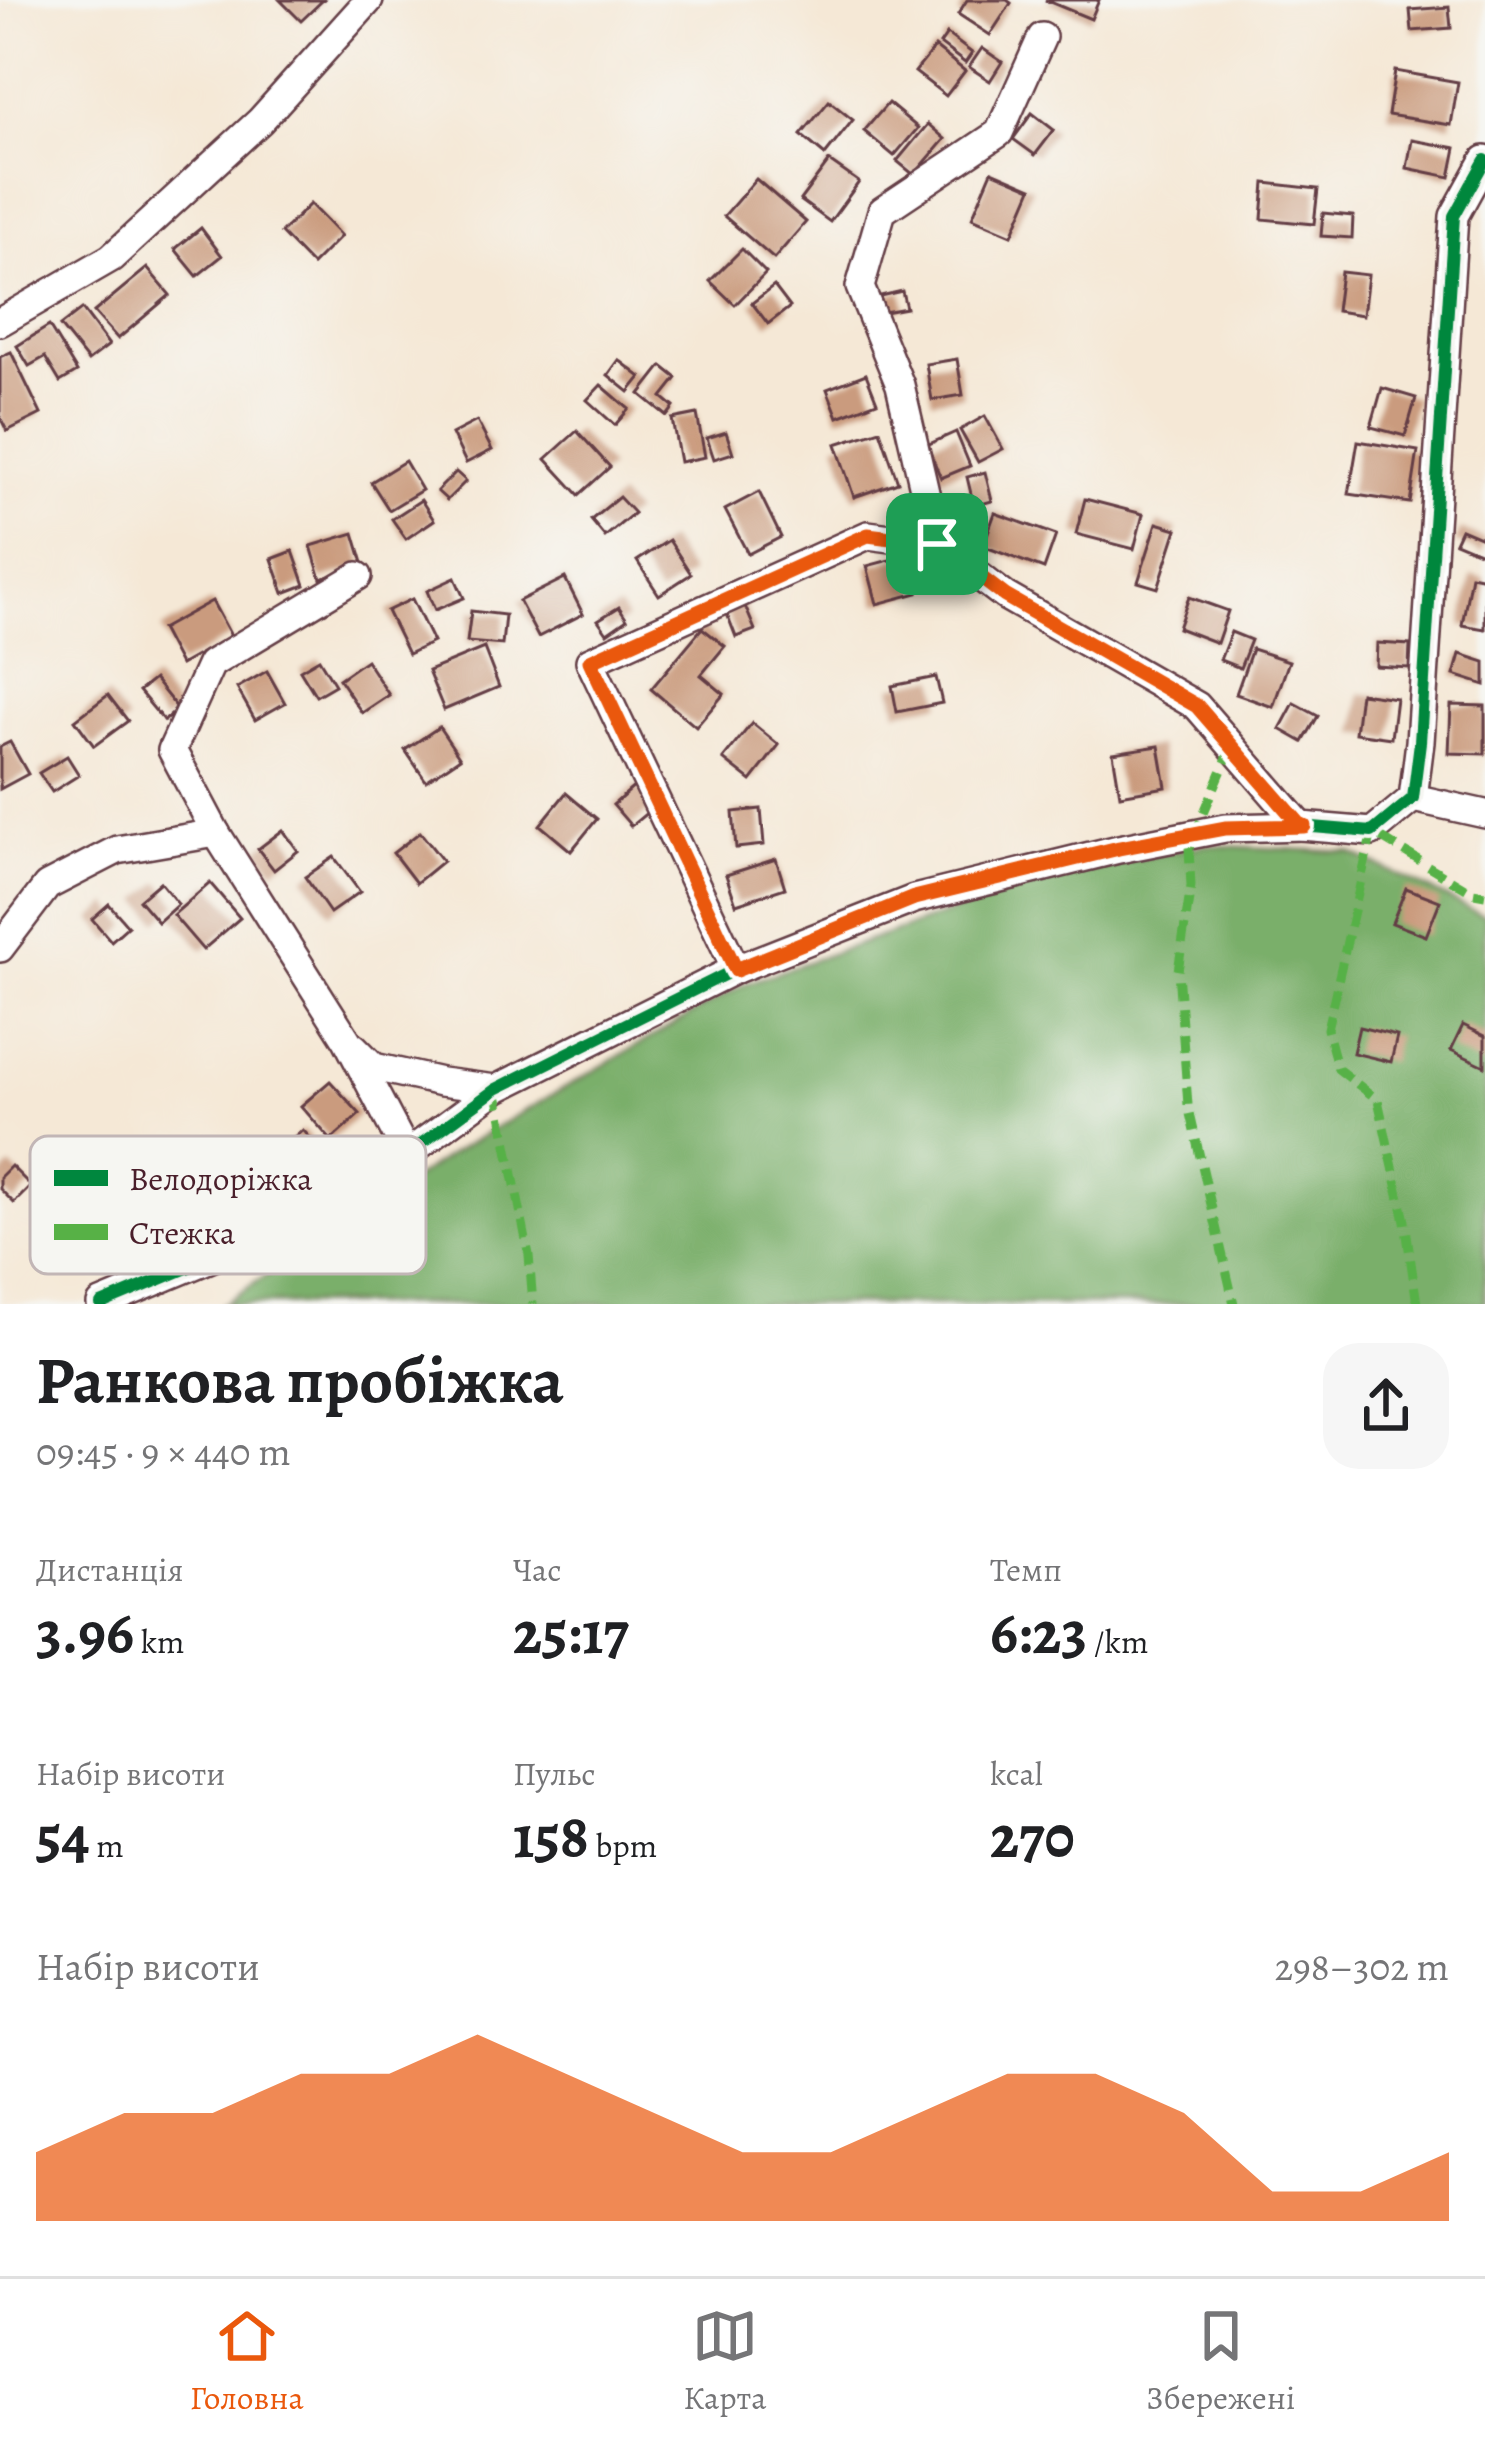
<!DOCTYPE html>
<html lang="uk">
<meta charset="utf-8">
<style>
:root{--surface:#fff;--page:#f6f6f6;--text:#202124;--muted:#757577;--line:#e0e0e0;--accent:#ea580c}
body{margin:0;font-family:Alegreya,serif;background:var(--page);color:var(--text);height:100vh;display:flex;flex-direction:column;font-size:45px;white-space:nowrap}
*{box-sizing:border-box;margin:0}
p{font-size:39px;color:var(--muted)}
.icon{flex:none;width:66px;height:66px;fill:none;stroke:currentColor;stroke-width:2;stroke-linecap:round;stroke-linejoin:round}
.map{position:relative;height:1304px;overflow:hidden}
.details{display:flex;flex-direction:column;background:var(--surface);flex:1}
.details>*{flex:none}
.pin{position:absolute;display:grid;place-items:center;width:102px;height:102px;color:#fff;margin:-51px;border-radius:24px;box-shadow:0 6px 18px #0006}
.round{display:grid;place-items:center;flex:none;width:126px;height:126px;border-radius:36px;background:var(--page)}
.head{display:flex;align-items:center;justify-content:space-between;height:204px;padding:0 36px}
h1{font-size:66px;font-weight:700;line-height:90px}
.metrics{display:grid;grid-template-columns:repeat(3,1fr);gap:18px;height:204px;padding:12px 36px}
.metrics div{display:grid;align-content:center}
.metrics b{font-size:60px;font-weight:700}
.metrics small{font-size:33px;font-weight:400}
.metrics p{font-size:33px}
.chart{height:336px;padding:24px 36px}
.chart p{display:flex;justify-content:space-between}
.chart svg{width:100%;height:216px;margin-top:12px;fill:var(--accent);opacity:.7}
.tab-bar{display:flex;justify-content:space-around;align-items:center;height:168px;border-top:3px solid var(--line);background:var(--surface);font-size:33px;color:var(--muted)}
.tab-bar a{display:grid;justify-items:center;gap:6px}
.tab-bar .current{color:var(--accent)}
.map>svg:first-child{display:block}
.forest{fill:#7aaf6b;stroke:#62674b;stroke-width:3}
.building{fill:#ca9b7e}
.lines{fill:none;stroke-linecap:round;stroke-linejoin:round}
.minor-casing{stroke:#643d45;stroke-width:32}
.minor{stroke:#fff;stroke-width:27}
.quiet{stroke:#57b146;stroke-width:9;stroke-dasharray:18 9;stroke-linecap:butt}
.cycleway-casing{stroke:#f6f6f2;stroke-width:20}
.cycleway{stroke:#00873e;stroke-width:12}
.route-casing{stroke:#fff;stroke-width:24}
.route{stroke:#ea580c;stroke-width:15}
.key{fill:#f6f6f2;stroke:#c2b6b6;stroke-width:3}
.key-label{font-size:33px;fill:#4a1f2b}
</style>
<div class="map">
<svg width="1485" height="1304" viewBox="0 0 1485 1304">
<rect width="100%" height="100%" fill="#f6f6f2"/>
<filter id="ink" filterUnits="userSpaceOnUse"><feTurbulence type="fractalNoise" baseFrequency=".00833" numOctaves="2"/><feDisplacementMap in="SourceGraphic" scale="24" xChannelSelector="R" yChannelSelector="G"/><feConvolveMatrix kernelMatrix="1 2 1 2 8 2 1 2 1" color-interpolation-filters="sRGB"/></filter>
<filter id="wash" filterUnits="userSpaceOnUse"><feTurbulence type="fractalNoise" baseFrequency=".004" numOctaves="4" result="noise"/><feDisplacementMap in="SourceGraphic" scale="48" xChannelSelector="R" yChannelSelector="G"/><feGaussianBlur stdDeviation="2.7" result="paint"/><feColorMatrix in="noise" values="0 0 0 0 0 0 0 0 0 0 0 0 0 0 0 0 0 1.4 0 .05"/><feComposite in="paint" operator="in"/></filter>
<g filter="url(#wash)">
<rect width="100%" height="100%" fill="#f5e8d6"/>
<polygon class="forest" points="1205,845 1349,852 1485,916 1485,1304 223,1304 457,1150 744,984 1060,874"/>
<g id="blocks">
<g class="building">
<polygon points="280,0 323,0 301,21"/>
<polygon points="967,0 1007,0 1011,3 990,35 958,14"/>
<polygon points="1045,0 1099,0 1091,19"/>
<polygon points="1449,7 1451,28 1412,31 1410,10"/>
<polygon points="947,34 972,53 965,63 940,44"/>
<polygon points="935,47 965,71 946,96 915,72"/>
<polygon points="982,48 1002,62 990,81 969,67"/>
<polygon points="1395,71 1458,82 1451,125 1388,115"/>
<polygon points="829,101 853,120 825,155 801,135"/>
<polygon points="888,103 918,128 894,156 864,131"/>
<polygon points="1032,113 1054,130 1035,155 1013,139"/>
<polygon points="928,124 945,139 914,175 897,161"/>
<polygon points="1412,140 1456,148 1450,177 1407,168"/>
<polygon points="829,161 859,182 830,222 800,200"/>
<polygon points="992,171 1032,188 1012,235 972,218"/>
<polygon points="756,179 806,222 774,259 724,216"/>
<polygon points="1265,183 1318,189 1314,224 1262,219"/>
<polygon points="310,204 341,236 312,265 281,233"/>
<polygon points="1323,213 1353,216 1352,238 1321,236"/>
<polygon points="201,228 222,256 197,276 175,249"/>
<polygon points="742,249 766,273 735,305 710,281"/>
<polygon points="147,268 170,295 118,339 94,312"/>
<polygon points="1341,272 1368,275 1363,315 1336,311"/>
<polygon points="774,286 790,307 768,324 752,303"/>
<polygon points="902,291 906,308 884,312 880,296"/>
<polygon points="82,309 109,345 88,361 60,326"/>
<polygon points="49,326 77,372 60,382 45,357 29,366 17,346"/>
<polygon points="11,352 41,414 7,431 0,417 0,357"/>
<polygon points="957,359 963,395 932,400 926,364"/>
<polygon points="619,360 641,377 629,392 608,375"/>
<polygon points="662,366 677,378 662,397 674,407 667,416 640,394"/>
<polygon points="866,374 877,402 838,417 827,389"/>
<polygon points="601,385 629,409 615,425 587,400"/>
<polygon points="1382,388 1416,398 1405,436 1371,427"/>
<polygon points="697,414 705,457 680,462 672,419"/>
<polygon points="985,416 1003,449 978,462 960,430"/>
<polygon points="477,421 492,450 466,463 452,434"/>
<polygon points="880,430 898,482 854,497 836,444"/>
<polygon points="577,431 610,467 579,495 546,459"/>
<polygon points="726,432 733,453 714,459 707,438"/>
<polygon points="956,432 970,466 941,478 927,445"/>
<polygon points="1358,441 1418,451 1410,503 1349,494"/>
<polygon points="405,461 422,490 389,510 371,482"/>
<polygon points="456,472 466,481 447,500 437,491"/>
<polygon points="985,472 992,501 974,506 967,477"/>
<polygon points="759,492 781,537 748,554 725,510"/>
<polygon points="619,497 634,513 605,537 591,520"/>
<polygon points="1085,499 1143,514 1134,549 1076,534"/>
<polygon points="421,500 434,520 406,539 392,519"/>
<polygon points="995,513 1056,535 1044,569 983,546"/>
<polygon points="1157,523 1177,529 1158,588 1138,582"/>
<polygon points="1461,529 1485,539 1481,553 1455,542"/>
<polygon points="354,533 364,566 321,579 311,546"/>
<polygon points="669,540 691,574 659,595 637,561"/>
<polygon points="293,551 305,585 284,593 272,559"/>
<polygon points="908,555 918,593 877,604 867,566"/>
<polygon points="1471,575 1485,578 1485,629 1462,625"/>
<polygon points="455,578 464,598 435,610 427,591"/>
<polygon points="565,578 583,614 538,637 519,601"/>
<polygon points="1189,597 1228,611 1217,643 1178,628"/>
<polygon points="412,599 433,642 408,654 387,611"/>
<polygon points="742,599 755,630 736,637 724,606"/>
<polygon points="212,601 231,636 180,665 161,629"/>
<polygon points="619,607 627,619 607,633 598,620"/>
<polygon points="471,611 505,615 502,645 467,642"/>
<polygon points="702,628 725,646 701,675 724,694 696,727 651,689"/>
<polygon points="1231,632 1251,640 1240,668 1220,660"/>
<polygon points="1377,643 1410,645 1409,668 1376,666"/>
<polygon points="484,648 499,687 444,710 428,671"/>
<polygon points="1252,649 1289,661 1273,707 1236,694"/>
<polygon points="1460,654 1485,662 1485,685 1454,675"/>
<polygon points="319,659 335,685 316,696 300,670"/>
<polygon points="366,660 389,695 362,713 339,679"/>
<polygon points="267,671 285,703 255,720 237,688"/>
<polygon points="936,677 942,703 897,712 892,686"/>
<polygon points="154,679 178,709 164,721 139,691"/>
<polygon points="1360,693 1396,698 1391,738 1355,733"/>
<polygon points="108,695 128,721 94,746 75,720"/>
<polygon points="1294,703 1318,716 1303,742 1280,729"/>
<polygon points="1451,705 1485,706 1485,754 1449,753"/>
<polygon points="752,723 779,745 751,781 723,759"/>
<polygon points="439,727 460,758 426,781 405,750"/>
<polygon points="10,742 28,774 0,789 0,747"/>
<polygon points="1159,746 1166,787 1120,795 1113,753"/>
<polygon points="67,756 79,775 52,792 39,773"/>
<polygon points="636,785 654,807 631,826 613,805"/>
<polygon points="566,793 597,819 571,851 540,825"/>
<polygon points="761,809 764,845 736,848 733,812"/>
<polygon points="283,830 298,851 274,870 258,849"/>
<polygon points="420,832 443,861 416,883 393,853"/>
<polygon points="334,857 360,892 330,913 305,877"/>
<polygon points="776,859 785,888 736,904 726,875"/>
<polygon points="160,882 178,904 158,922 139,900"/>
<polygon points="210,883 240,918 203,950 173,915"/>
<polygon points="1406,888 1440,901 1426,936 1392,923"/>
<polygon points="109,904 128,926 111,941 92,919"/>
<polygon points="1463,1025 1485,1036 1485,1066 1451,1050"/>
<polygon points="1359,1027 1397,1036 1391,1062 1353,1053"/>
<polygon points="330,1081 360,1114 331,1140 301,1106"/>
<polygon points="303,1130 333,1163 296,1197 265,1165"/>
<polygon points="11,1166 31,1186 14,1203 0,1189 0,1177"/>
</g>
</g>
</g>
<g filter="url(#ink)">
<use href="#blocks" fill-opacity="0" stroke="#643d45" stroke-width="3"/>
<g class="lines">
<g class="minor-casing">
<g id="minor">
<polyline points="0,322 111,258 260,121 369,0"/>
<polyline points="937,544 900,385 860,287 882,211 999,133 1042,37"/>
<polyline points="358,576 211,664 172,750 216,833 347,1040 407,1154"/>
<polyline points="1413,798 1485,814"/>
<polyline points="0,948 47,886 117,850 216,833"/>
<polyline points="736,969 590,661 868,535 937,544 1005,596 1197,706 1301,826 1372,832 1413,798 1420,742 1454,216 1485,160"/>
<polyline points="354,1047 374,1067 441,1082 496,1089"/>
<polyline points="101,1304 376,1189 407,1154 496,1089 736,969 914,899 1119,849 1225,828 1304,826"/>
</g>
</g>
<use href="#minor" class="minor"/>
<g class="quiet">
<polyline points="1232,746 1189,848 1191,886 1178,971 1188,1105 1234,1304"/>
<polyline points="496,1089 529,1255 533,1304"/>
<polyline points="1417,1304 1405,1221 1378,1100 1338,1069 1327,1029 1372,832 1473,893 1485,895"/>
</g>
<g class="cycleway-casing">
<g id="cycleway">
<polyline points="736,969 590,661 868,535 937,544 1005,596 1197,706 1301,826 1372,832 1413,798 1420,742 1454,216 1485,160"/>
<polyline points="101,1304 376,1189 407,1154 496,1089 736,969 914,899 1119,849 1225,828 1304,826"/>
</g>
</g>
<use href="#cycleway" class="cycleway"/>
</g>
</g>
<g class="lines" filter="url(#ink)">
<g class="route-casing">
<polygon id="route" points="868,535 937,544 1005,596 1197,706 1301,826 1304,826 1225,828 1119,848 914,898 736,970 590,661"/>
</g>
<use href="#route" class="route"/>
</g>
<rect x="30" y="1136" width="396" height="138" rx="18" class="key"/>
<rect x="54" y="1170" width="54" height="16" fill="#00873e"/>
<rect x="54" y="1224" width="54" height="16" fill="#57b146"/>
<g class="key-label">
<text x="129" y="1190">Велодоріжка</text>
<text x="129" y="1244">Стежка</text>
</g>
</svg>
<div class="pin" style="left:937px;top:544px;background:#1e9e55"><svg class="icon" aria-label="arrive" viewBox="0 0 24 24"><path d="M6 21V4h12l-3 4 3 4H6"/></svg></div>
</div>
<section class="details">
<div class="head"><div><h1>Ранкова пробіжка</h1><p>09:45 · 9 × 440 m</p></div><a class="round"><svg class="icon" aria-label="share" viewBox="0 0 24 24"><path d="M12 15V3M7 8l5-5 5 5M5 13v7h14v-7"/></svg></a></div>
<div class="metrics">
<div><p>Дистанція</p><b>3.96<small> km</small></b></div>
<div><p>Час</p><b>25:17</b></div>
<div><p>Темп</p><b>6:23<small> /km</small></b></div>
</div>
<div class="metrics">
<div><p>Набір висоти</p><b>54<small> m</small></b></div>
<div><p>Пульс</p><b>158<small> bpm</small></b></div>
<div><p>kcal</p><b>270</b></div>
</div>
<div class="chart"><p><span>Набір висоти</span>298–302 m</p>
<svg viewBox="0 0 160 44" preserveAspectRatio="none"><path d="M0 44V30L10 22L20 22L30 14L40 14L50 6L60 14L70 22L80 30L90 30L100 22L110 14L120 14L130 22L140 38L150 38L160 30V44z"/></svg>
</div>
</section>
<nav class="tab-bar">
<a class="current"><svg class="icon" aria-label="home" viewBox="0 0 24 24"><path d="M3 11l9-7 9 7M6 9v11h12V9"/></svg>Головна</a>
<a><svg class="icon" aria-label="map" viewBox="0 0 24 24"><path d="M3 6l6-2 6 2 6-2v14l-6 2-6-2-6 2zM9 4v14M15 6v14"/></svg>Карта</a>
<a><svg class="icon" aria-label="saved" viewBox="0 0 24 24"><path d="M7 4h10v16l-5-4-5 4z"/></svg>Збережені</a>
</nav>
